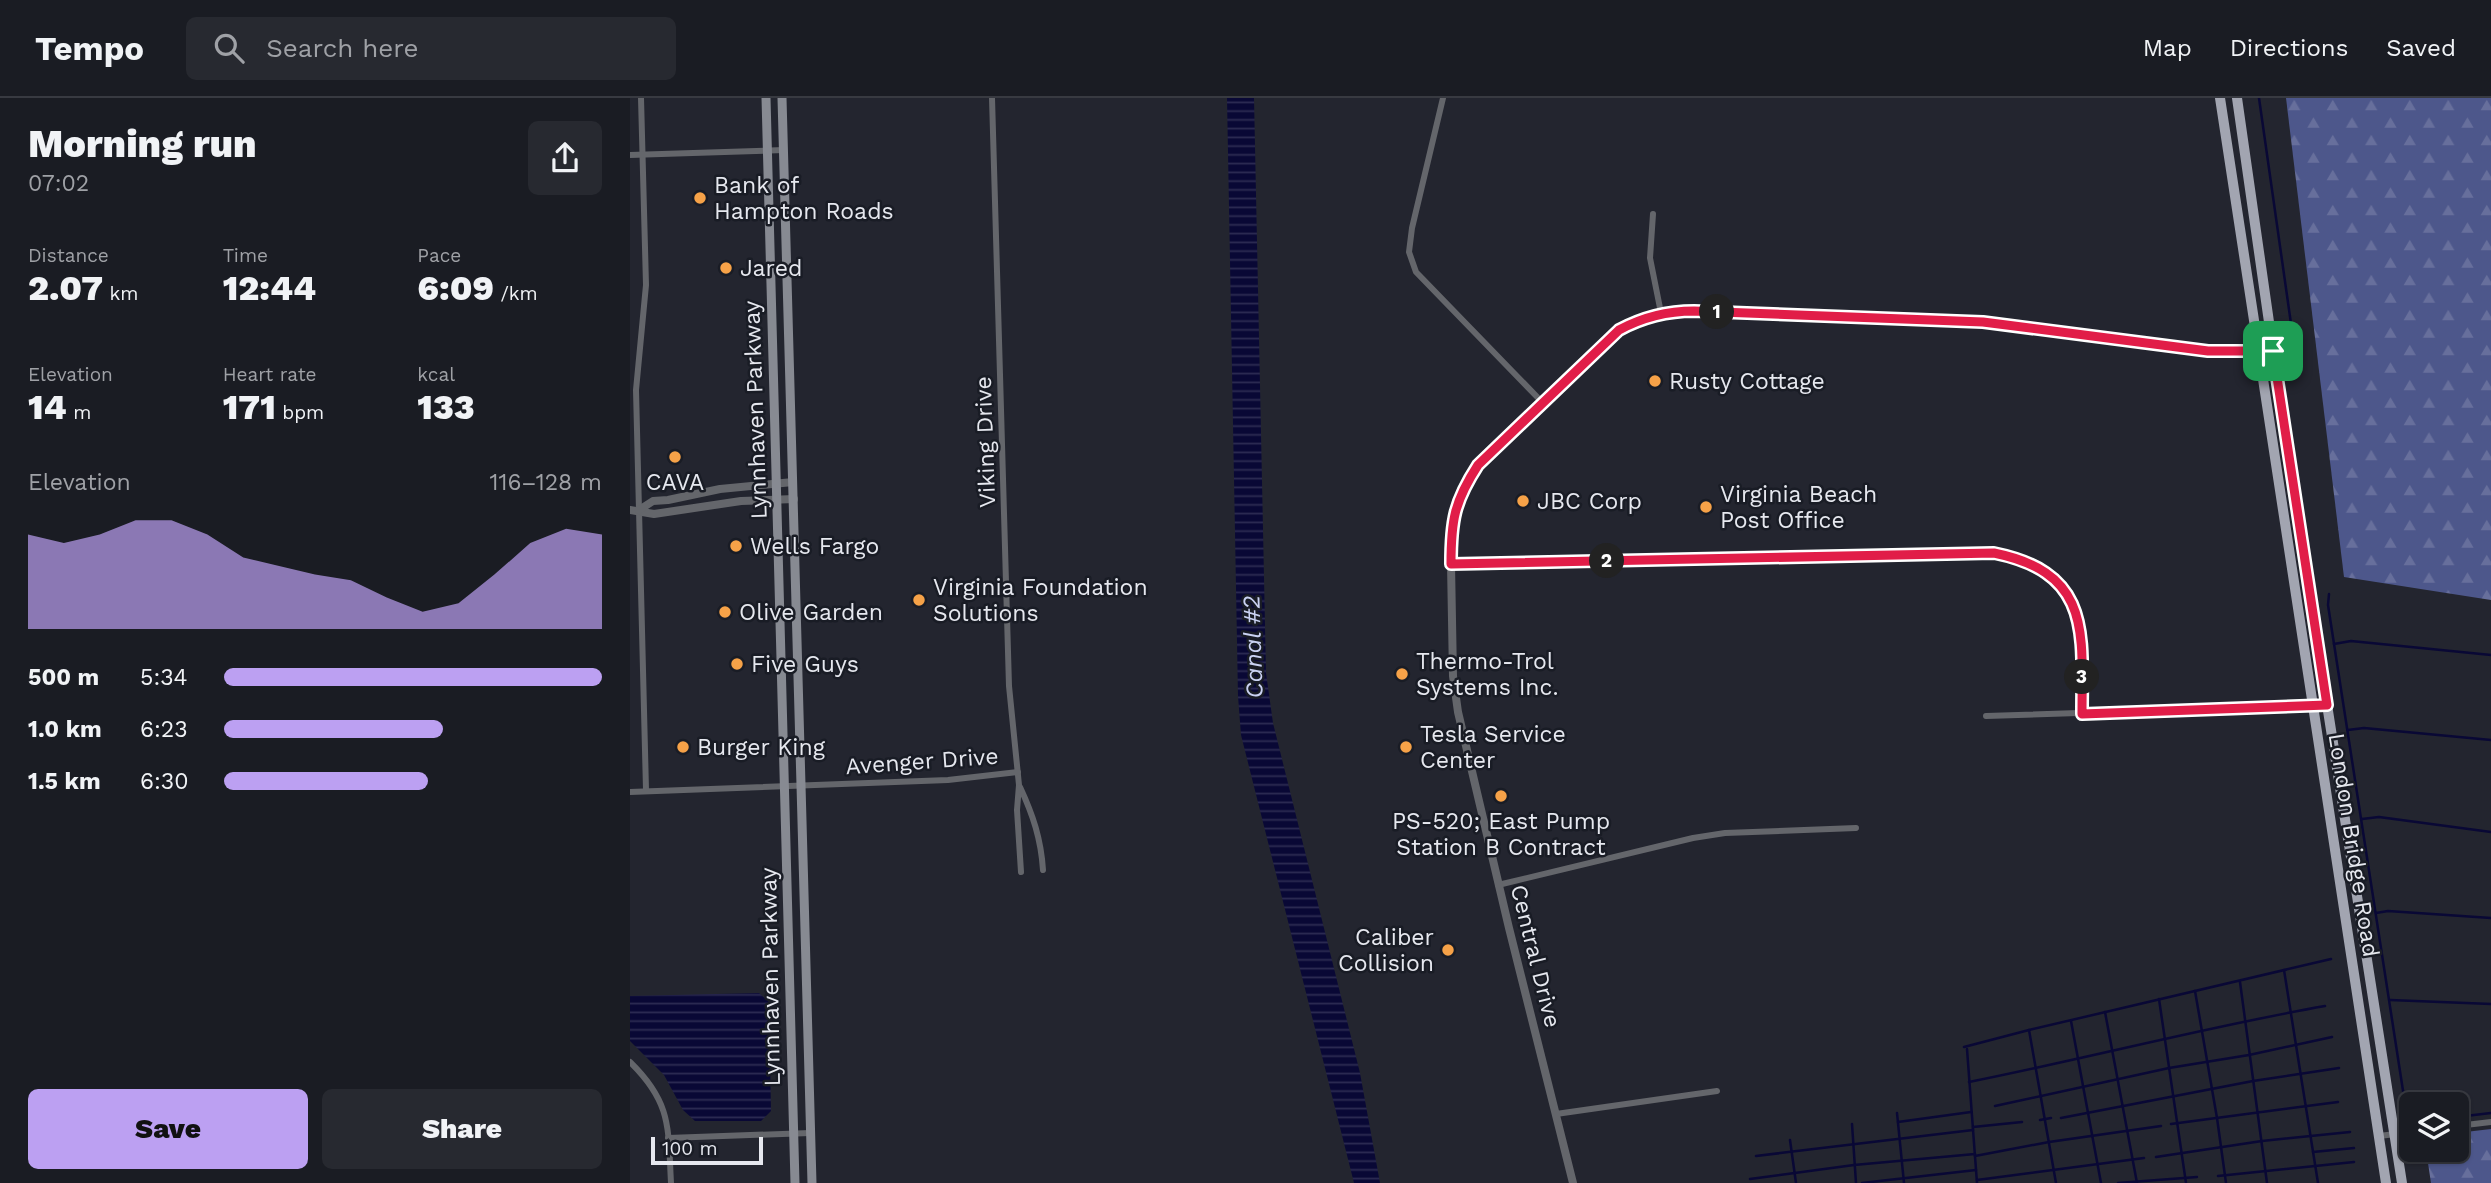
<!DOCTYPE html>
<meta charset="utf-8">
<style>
:root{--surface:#1a1c23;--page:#272930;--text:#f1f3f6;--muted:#9fa1a6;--line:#383a41;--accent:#bca0f2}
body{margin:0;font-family:"Work Sans",sans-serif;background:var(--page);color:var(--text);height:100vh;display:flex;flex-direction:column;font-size:26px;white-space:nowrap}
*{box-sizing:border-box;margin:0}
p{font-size:23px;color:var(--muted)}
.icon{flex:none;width:38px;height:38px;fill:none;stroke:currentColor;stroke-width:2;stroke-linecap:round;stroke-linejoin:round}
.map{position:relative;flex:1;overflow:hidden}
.details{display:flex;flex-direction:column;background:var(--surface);width:630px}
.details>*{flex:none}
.buttons{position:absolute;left:1769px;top:994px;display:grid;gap:14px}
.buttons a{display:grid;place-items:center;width:70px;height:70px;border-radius:10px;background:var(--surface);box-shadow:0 2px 5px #0004,0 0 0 2px var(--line);font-size:35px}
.scale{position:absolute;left:21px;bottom:18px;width:112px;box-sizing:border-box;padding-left:7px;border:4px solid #e6e8ef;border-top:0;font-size:19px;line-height:24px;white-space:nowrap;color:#e6e8ef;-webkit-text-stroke:5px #191c25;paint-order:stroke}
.pin{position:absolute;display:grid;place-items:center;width:60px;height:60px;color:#fff;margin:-30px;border-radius:14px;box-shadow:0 4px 10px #0006}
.km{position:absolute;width:35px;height:35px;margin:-18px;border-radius:50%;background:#222;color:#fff;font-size:19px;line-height:35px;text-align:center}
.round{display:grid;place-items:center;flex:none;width:74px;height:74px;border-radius:10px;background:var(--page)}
.headline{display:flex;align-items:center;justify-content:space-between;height:119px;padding:0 28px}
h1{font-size:38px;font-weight:800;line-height:52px}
.figures{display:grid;grid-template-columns:repeat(3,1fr);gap:10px;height:119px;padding:7px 28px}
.figures div{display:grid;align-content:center}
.figures b{font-size:35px;font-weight:800}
.figures small{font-size:19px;font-weight:400}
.figures p{font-size:19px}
.chart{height:196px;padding:14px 28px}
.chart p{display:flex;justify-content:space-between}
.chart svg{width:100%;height:126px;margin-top:7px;fill:var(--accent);opacity:.7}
.primary-button{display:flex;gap:14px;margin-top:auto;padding:14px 28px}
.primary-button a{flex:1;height:80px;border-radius:10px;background:var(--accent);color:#111;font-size:28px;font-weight:800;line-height:80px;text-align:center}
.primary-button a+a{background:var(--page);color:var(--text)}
ul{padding:0 28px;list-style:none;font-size:23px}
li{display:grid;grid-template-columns:112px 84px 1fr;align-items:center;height:52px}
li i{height:18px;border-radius:9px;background:var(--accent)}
header{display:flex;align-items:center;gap:42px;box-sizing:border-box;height:98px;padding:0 35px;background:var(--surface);border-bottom:2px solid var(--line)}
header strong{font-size:33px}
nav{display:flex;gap:38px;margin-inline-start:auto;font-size:24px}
.search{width:490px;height:63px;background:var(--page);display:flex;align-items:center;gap:18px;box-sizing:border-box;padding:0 24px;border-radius:10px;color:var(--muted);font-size:26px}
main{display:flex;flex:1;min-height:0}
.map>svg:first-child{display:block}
.forest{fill:url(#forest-firs)}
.water{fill:url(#water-rules)}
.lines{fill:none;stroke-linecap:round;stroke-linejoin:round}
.stream{stroke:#090835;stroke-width:2.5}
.minor{stroke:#64666b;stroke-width:6}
.tertiary{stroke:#64666b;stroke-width:8}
.secondary{stroke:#878a92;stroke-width:9}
.primary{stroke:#a2a5b1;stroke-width:10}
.route-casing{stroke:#fff;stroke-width:14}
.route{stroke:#e11d48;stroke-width:9}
.poi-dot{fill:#f6a248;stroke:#191c25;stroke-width:2.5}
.labels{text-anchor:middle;stroke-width:5;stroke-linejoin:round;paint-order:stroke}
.poi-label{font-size:23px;fill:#e6e8ef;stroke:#191c25;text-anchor:start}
.street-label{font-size:23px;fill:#e6e8ef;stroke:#191c25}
.water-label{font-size:24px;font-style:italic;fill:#cad2f3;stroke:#191c25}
</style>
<header>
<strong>Tempo</strong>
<div class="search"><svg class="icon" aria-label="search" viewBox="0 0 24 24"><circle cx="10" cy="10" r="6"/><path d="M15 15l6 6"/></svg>Search here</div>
<nav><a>Map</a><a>Directions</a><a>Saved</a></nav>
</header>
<main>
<section class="details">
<div class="headline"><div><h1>Morning run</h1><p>07:02</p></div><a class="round"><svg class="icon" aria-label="share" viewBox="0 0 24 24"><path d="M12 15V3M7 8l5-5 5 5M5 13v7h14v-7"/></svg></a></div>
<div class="figures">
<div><p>Distance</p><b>2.07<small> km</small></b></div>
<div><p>Time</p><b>12:44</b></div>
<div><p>Pace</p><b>6:09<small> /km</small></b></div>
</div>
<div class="figures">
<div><p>Elevation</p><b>14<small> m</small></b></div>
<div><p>Heart rate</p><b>171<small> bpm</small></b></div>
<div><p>kcal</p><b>133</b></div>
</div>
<div class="chart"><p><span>Elevation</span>116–128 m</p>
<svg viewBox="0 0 160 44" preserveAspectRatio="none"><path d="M0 44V11L10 14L20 11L30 6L40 6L50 11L60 19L70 22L80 25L90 27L100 33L110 38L120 35L130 25L140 14L150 9L160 11V44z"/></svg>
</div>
<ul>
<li><b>500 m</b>5:34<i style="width:100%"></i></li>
<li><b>1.0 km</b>6:23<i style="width:58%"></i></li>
<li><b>1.5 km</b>6:30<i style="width:54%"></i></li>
</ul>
<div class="primary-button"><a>Save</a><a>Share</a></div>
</section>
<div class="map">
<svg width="1861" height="1085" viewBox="0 0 1861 1085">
<defs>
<pattern id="forest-firs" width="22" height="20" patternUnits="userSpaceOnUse" patternTransform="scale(1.75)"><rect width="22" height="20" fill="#4d578b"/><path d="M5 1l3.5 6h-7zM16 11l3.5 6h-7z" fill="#676f9c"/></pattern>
<pattern id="water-rules" width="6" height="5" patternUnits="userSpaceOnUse" patternTransform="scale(1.75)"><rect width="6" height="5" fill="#090835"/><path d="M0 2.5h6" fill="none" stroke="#2d2c53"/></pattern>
</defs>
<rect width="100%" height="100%" fill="#23252f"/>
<g class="forest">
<polygon points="1656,0 1861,0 1861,502 1714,479"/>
<polygon points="1861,1031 1861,1085 1801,1085 1796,1052 1827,1052 1827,1035"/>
</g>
<g class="water">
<polygon points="597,0 624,0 636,575 643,625 730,975 750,1085 724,1085 611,637 608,598"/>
<polygon points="129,895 139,904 141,1013 131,1023 65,1023 53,1012 34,977 0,943 0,898"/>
</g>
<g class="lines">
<g class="stream">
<polyline points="1629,0 1667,268"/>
<polyline points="1699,496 1698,507 1778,1025 1782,1024"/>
<polyline points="1704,546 1721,543 1861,557"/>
<polyline points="1718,632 1734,630 1861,642"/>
<polyline points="1732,721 1749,719 1861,734"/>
<polyline points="1746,815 1758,813 1861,820"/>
<polyline points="1654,872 1688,1085"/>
<polyline points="1610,884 1637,1085"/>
<polyline points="1565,893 1587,1020 1596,1085"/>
<polyline points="1529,901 1556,1085"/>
<polyline points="1760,902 1861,906"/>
<polyline points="1475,914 1507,1085"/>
<polyline points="1441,923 1471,1085"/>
<polyline points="1399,932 1701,861"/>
<polyline points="1334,949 1399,932 1426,1085"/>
<polyline points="1337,951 1347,1085"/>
<path d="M1339,984c120,-24 237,-55 356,-76"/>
<polyline points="1365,1008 1539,970 1619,957 1702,939"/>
<polyline points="1267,1015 1274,1085"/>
<polyline points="1827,1019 1861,1015"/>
<polyline points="1431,1020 1623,983 1709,970"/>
<polyline points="1410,1022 1421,1020"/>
<polyline points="1268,1024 1341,1014"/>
<polyline points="1222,1026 1226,1085"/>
<polyline points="1541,1026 1708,1004"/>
<polyline points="1343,1029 1392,1024"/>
<polyline points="1160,1042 1166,1085"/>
<polyline points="1683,1054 1724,1050"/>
<polyline points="1126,1058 1343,1032"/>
<polyline points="1345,1058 1419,1044 1531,1028"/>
<polyline points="1526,1059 1632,1043 1720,1034"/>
<polyline points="1588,1078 1724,1064"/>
<polyline points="1120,1081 1224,1067 1345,1056"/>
<polyline points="1347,1082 1514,1060"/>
<polyline points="1232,1085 1346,1072"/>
<polyline points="1488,1085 1567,1079"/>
</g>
<g class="minor">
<polyline points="11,0 16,187 6,292 16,692"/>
<polyline points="362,0 379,588 389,687 387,712 391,774"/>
<polyline points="813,0 782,130 779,154 786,174 913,305"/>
<polyline points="0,57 154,52"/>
<polyline points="1023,116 1020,160 1031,215"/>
<path d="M821,466l521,-11c46,0 96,20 107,70 7,29 3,62 3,91"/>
<polyline points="1356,618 1697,607"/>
<path d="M390,689c13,28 21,52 23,83"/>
<polyline points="0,694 318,682 388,674"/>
<polyline points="868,787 1063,740 1095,735 1226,730"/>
<path d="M0,964c42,41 38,66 41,121"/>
<polyline points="926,1016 1087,993"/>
<polyline points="1827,1028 1861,1024"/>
<polyline points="1749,1038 1782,1034"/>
<polyline points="38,1040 180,1035"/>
</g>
<g class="tertiary">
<polyline points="0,412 24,416 111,403 164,401"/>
<polyline points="9,412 23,403 38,402 90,391 163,384"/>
<path d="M943,1085l-64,-255 -51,-216 -5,-36 -2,-112v-37l8,-29 19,-33 141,-135c24,-13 47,-19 75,-19l289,11 225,29h65"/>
</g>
<g class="secondary">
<polyline points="136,0 165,1085"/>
<polyline points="152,0 182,1085"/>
</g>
<g class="primary">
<polyline points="1590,0 1756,1085"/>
<polyline points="1607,0 1659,364 1772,1085"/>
</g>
</g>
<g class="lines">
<g class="route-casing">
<path id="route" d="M1064,213l289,11 225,29h65l54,354 -245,9c0,-81 10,-141 -88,-161l-543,11c0,-43 3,-62 27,-99l141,-135c24,-13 47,-19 75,-19z"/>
</g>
<use href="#route" class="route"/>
</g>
<g class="poi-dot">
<circle cx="70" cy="100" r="7"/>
<circle cx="96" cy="170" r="7"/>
<circle cx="1025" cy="283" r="7"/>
<circle cx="45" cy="359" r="7"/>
<circle cx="893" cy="403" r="7"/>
<circle cx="1076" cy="409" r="7"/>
<circle cx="106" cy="448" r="7"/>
<circle cx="289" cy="502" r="7"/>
<circle cx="95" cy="514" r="7"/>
<circle cx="107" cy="566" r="7"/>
<circle cx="772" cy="576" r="7"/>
<circle cx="53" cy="649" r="7"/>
<circle cx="776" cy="649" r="7"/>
<circle cx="871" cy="698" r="7"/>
<circle cx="818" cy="852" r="7"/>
</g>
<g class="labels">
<g class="poi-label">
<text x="84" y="95">Bank of<tspan x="84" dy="26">Hampton Roads</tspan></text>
<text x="110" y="178">Jared</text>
<text x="1039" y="291">Rusty Cottage</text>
<text x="45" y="392" text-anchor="middle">CAVA</text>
<text x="1090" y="404">Virginia Beach<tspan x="1090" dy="26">Post Office</tspan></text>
<text x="907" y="411">JBC Corp</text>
<text x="120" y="456">Wells Fargo</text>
<text x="303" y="497">Virginia Foundation<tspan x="303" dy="26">Solutions</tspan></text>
<text x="109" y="522">Olive Garden</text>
<text x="786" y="571">Thermo-Trol<tspan x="786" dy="26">Systems Inc.</tspan></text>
<text x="121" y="574">Five Guys</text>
<text x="790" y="644">Tesla Service<tspan x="790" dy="26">Center</tspan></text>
<text x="67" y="657">Burger King</text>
<text x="871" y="731" text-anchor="middle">PS-520; East Pump<tspan x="871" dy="26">Station B Contract</tspan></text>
<text x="804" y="847" text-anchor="end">Caliber<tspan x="804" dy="26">Collision</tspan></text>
</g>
<g class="street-label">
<text transform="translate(125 312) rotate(-92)" y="8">Lynnhaven Parkway</text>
<text transform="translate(355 344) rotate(-92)" y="8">Viking Drive</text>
<text transform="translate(292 663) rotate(-4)" y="8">Avenger Drive</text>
<text transform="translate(1724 747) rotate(81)" y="8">London Bridge Road</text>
<text transform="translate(906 858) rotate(76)" y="8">Central Drive</text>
<text transform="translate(140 879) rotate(-91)" y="8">Lynnhaven Parkway</text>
</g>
<g class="water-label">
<text transform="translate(623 549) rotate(-92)" y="8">Canal #2</text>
</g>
</g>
</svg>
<div class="buttons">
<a><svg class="icon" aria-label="layers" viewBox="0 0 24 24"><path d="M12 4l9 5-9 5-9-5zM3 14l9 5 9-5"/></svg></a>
</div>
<div class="scale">100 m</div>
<div class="pin" style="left:1643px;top:253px;background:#1e9e55"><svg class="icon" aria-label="arrive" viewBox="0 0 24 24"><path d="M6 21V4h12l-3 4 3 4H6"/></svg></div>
<b class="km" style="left:1087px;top:214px">1</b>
<b class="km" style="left:977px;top:463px">2</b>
<b class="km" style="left:1452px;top:579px">3</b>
</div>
</main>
